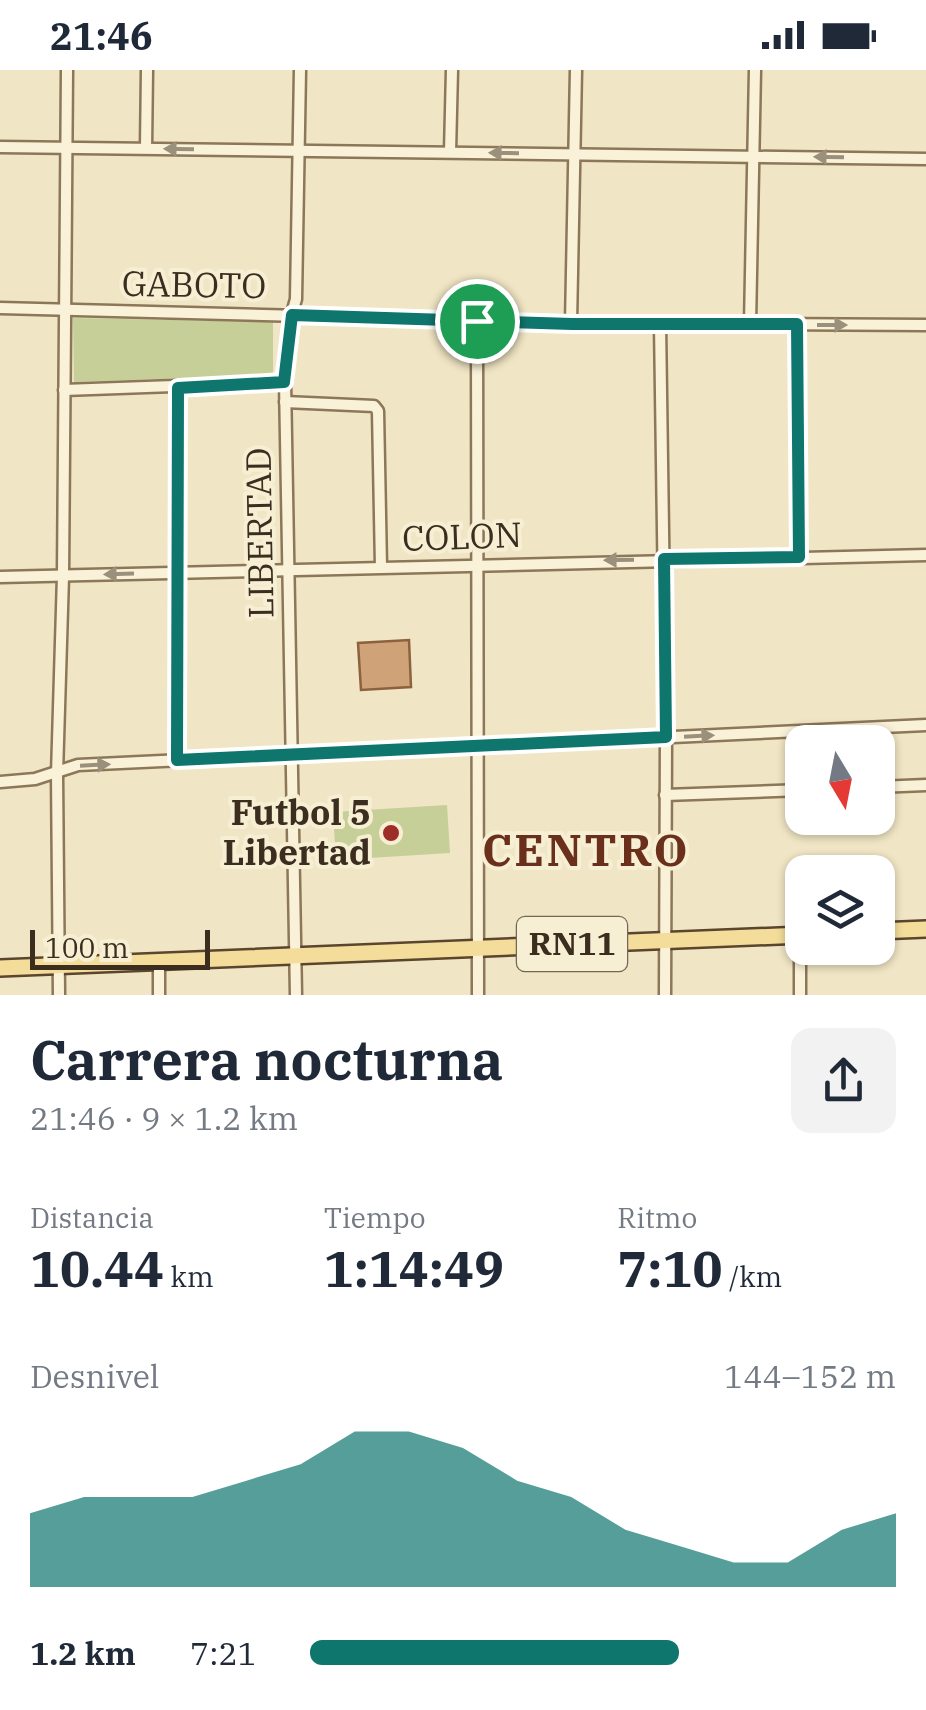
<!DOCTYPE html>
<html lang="es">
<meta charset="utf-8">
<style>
:root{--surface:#fff;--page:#f2f2f3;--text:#1f2937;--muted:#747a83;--accent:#0f766e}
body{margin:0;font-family:"IBM Plex Serif",serif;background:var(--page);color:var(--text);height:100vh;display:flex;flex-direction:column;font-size:38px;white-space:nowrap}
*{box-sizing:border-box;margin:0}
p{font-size:32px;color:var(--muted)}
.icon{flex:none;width:55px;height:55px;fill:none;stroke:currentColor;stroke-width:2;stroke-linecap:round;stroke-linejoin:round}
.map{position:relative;height:925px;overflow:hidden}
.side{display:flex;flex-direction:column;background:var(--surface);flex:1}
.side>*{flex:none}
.needle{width:65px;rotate:170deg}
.buttons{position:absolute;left:785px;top:655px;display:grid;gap:20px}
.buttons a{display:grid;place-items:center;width:110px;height:110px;border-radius:20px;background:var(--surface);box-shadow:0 2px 8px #0004;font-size:50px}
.scale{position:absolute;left:30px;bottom:25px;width:180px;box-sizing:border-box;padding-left:10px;border:5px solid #3b2e1e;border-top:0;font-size:28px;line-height:35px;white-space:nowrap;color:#3b2e1e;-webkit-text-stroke:8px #f7efd4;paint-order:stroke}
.pin{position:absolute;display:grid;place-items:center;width:85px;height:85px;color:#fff;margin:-42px;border:5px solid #fff;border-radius:50%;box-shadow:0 2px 10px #0007}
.round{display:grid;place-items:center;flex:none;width:105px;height:105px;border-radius:20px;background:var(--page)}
.headline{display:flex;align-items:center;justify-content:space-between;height:170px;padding:0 30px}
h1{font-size:55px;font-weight:700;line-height:75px}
.figures{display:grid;grid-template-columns:repeat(3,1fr);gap:15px;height:170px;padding:10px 30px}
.figures div{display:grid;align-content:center}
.figures b{font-size:50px;font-weight:700}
.figures small{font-size:28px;font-weight:400}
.figures p{font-size:28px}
.chart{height:280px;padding:20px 30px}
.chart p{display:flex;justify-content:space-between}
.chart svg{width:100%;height:180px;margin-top:10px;fill:var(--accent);opacity:.7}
ul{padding:0 30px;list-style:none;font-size:32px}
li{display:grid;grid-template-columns:160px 120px 1fr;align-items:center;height:75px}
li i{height:25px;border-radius:12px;background:var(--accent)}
.status{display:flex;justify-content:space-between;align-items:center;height:70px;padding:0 50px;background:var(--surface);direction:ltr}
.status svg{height:28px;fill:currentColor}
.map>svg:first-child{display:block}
.green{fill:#c5cf97}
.building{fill:#d0a278;stroke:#8c613e;stroke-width:2.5}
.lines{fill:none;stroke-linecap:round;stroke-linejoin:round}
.minor-casing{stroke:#8c7759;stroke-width:15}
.primary-casing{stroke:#5a452e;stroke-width:20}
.minor{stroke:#faf2d8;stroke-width:10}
.primary{stroke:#f4dd9b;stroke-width:15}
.oneway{fill:#9a907b}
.route-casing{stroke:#fff;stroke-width:20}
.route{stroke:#0f766e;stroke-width:12}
.poi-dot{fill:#9e2c27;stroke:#f7efd4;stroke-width:4}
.labels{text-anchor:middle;stroke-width:8;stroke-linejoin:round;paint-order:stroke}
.shield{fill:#f7efd4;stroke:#736855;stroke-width:2.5}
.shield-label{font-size:32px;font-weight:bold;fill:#3b2e1e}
.street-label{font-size:35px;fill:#3b2e1e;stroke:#f7efd4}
.poi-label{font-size:35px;font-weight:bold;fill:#3b2e1e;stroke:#f7efd4;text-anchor:end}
.district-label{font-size:45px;font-weight:bold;letter-spacing:2.5px;fill:#6a301c;stroke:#f7efd4}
</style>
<div class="status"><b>21:46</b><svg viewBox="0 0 49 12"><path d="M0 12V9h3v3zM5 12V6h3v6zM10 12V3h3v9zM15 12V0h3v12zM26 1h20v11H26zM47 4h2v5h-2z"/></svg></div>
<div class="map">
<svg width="926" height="925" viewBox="0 0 926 925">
<rect width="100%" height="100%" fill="#f0e5c4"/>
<g class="green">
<polygon points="73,248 273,252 273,305 74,312"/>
<polygon points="447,735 450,783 336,790 333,742"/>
</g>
<polygon class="building" points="409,570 411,617 361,620 358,573"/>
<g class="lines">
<g class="minor-casing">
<g id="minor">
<polyline points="0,77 926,89"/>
<polyline points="146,78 147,0"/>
<polyline points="450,82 452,0"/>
<polyline points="0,238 571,253 926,255"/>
<polyline points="477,251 478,925"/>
<polyline points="571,253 576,0"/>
<polyline points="660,254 666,667 665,925"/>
<polyline points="750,254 755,0"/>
<polyline points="797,254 799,487"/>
<polyline points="64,320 285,312"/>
<polyline points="285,332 374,336 378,341 381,497"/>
<polyline points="0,507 926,485"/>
<polyline points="177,690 178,318"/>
<polyline points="0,712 35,709 78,695 926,655"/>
<polyline points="878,717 926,715"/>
<polyline points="665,725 802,720"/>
<polyline points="159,891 159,925"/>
<polyline points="59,925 57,704 63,506 67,0"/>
<polyline points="296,925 285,312 289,254 296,229 300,0"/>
<polyline points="800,925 800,865"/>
</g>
</g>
<g class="primary-casing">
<g id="primary">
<polyline points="878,861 926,859"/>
<polyline points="0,898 802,865"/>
</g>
</g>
<use href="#minor" class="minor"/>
<use href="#primary" class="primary"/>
</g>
<defs><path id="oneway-solid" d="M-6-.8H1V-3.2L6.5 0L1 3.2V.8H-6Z" transform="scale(2.5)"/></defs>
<g class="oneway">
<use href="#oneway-solid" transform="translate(179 79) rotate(-179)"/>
<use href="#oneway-solid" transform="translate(504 83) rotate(-179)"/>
<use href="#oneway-solid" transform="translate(829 87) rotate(-179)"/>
<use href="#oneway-solid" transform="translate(832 255)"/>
<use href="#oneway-solid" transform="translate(619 490) rotate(179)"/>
<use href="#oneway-solid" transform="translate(119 504) rotate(178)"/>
<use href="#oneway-solid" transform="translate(699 666) rotate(-3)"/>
<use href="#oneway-solid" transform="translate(95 695) rotate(-3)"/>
</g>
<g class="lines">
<g class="route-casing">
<polygon id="route" points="292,245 572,254 797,254 799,487 664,489 666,667 177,690 178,318 284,312"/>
</g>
<use href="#route" class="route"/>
</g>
<circle class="poi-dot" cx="391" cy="763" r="10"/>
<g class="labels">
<rect class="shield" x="517" y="847" width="110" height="54" rx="8"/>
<g class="shield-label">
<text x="572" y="885">RN11</text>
</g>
<g class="street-label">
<text transform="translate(194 215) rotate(1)" y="12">GABOTO</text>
<text transform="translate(260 463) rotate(-91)" y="12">LIBERTAD</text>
<text transform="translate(462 467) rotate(-2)" y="12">COLON</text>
</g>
<g class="poi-label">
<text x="371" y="755">Futbol 5<tspan x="371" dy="40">Libertad</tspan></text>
</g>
<g class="district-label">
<text x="586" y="796">CENTRO</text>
</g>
</g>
</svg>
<div class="buttons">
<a><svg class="needle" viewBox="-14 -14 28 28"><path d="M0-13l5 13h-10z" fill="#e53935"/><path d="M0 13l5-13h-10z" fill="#747a83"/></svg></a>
<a><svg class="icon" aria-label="layers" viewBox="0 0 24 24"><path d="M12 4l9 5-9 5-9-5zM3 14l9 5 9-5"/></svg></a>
</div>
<div class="scale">100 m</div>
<div class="pin" style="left:477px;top:251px;background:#1e9e55"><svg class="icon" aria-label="arrive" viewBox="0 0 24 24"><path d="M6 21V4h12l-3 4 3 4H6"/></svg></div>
</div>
<section class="side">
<div class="headline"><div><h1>Carrera nocturna</h1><p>21:46 · 9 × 1.2 km</p></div><a class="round"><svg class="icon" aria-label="share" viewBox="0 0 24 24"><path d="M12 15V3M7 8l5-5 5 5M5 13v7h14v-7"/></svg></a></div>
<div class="figures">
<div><p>Distancia</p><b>10.44<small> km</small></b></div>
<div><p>Tiempo</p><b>1:14:49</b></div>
<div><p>Ritmo</p><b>7:10<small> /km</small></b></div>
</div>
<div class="chart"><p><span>Desnivel</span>144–152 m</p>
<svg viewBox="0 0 160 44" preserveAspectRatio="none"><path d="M0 44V26L10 22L20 22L30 22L40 18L50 14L60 6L70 6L80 10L90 18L100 22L110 30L120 34L130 38L140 38L150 30L160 26V44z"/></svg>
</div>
<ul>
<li><b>1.2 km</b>7:21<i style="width:63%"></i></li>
</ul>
</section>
